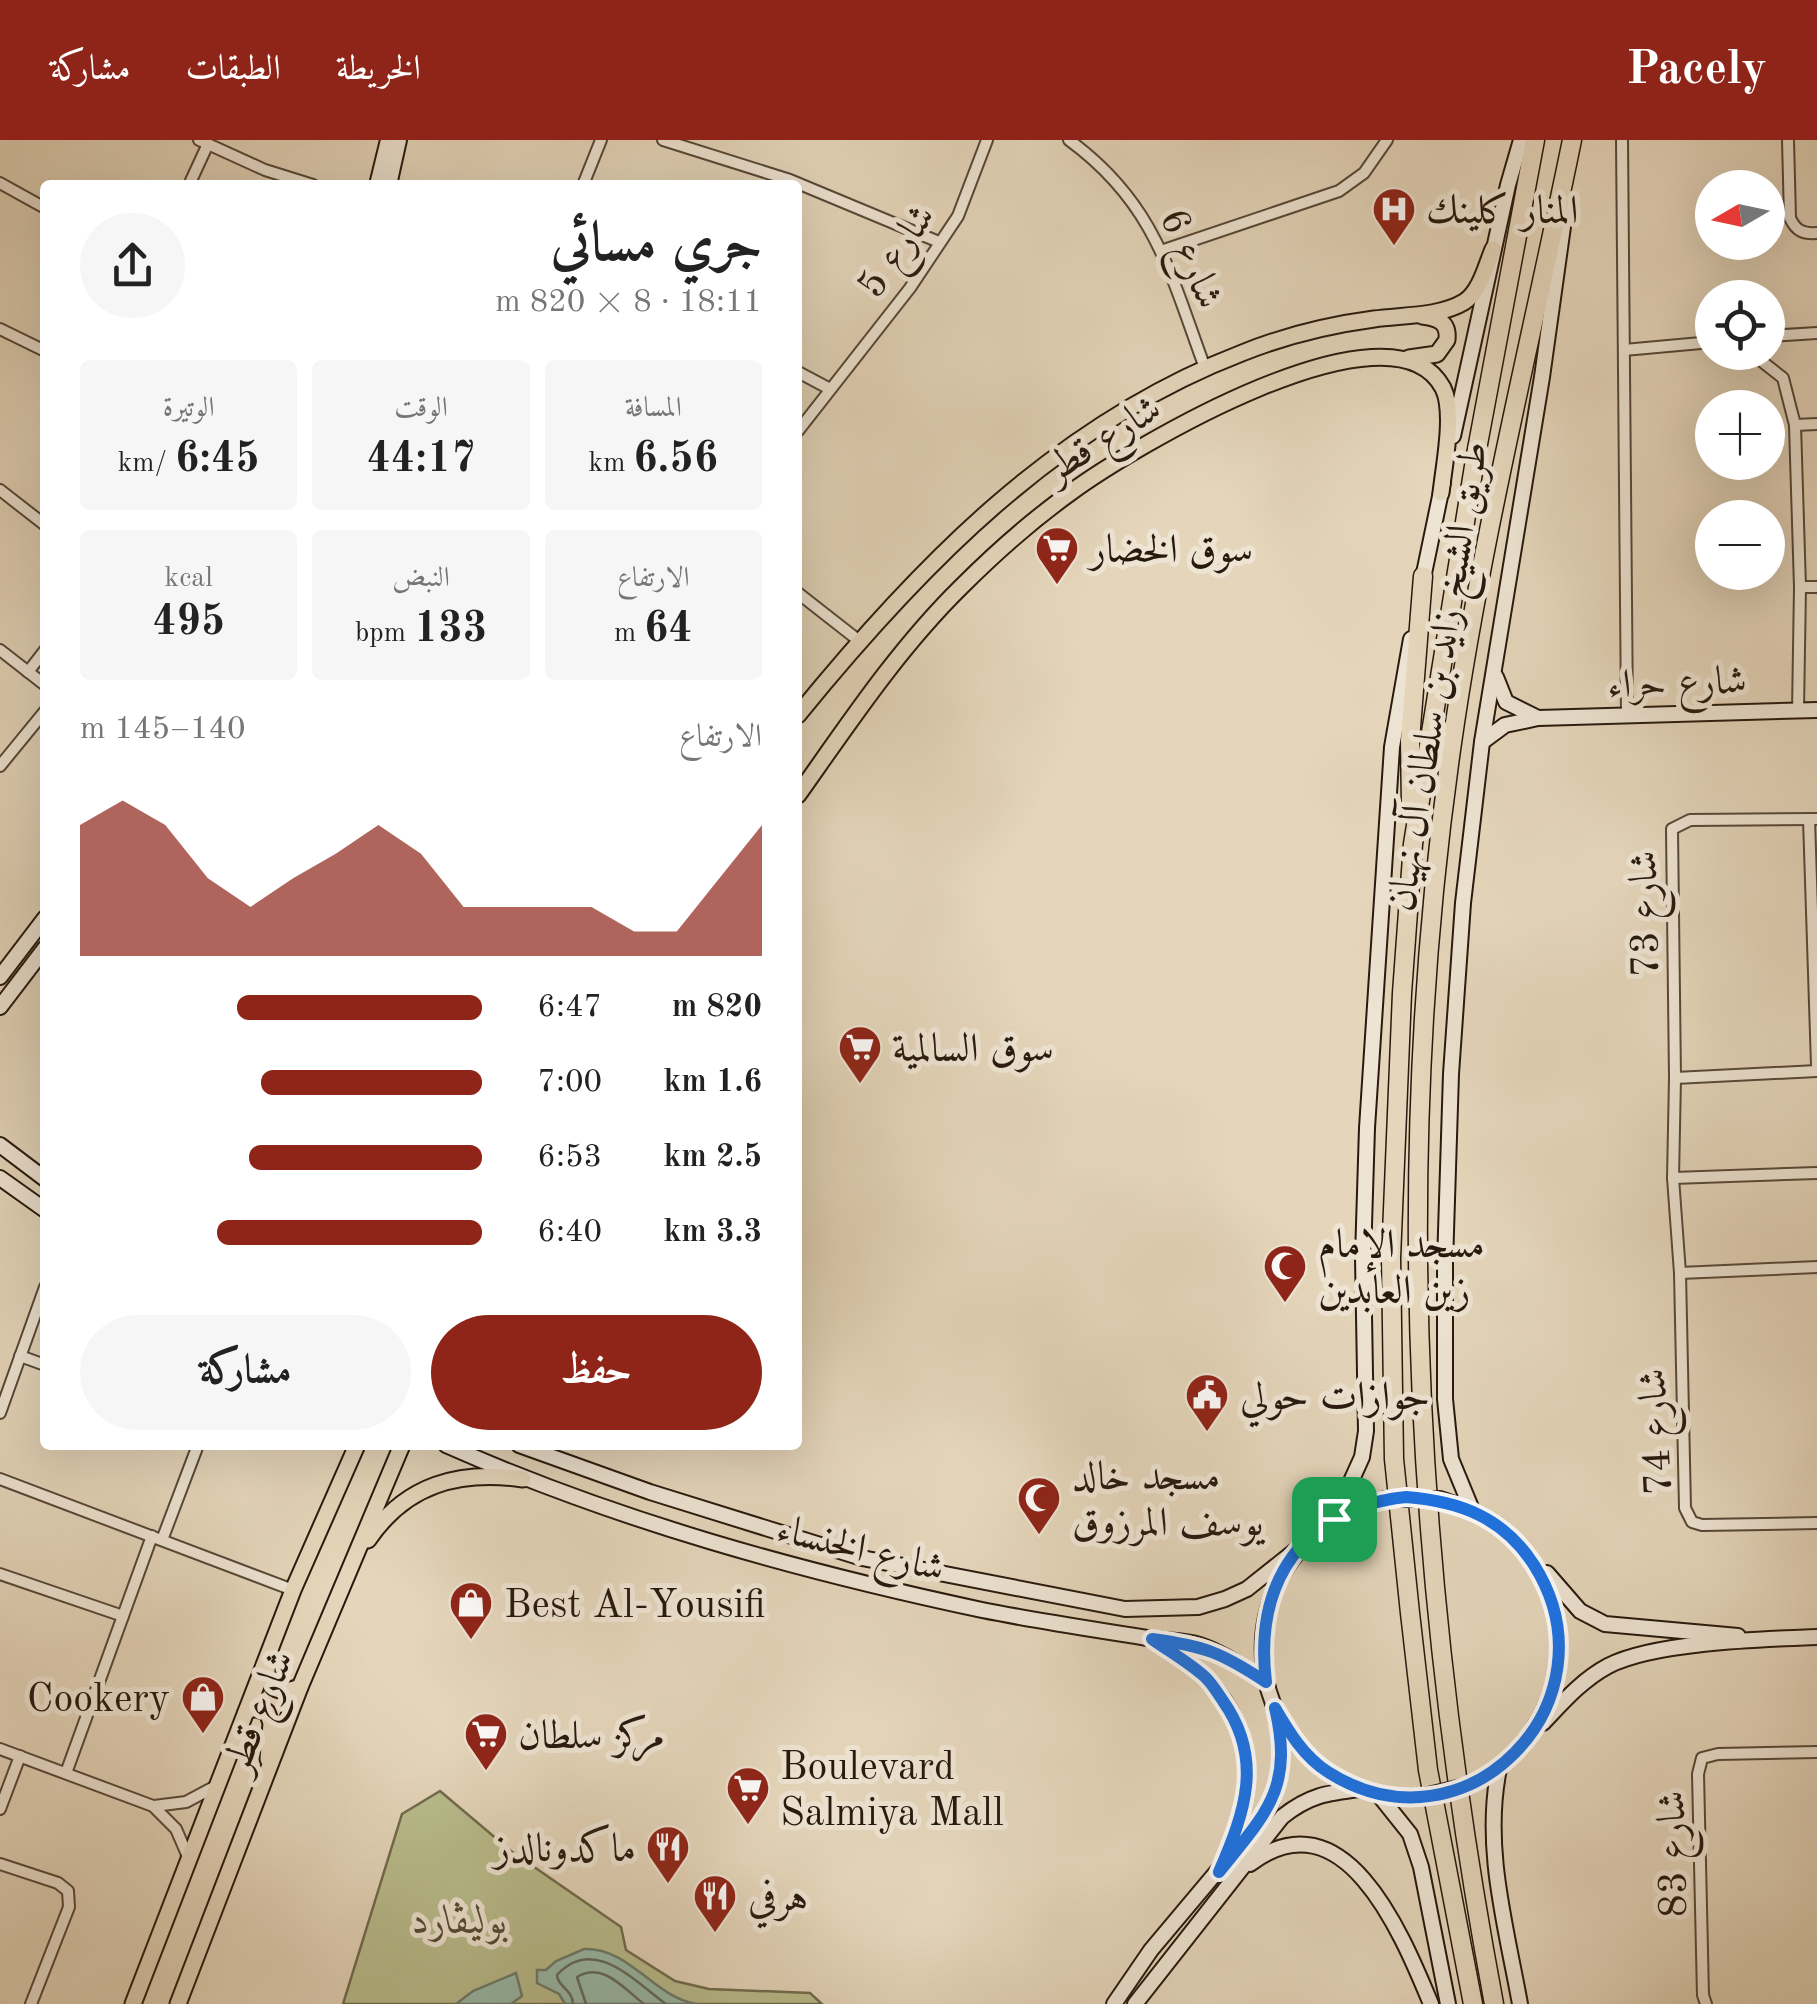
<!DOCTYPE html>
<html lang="ar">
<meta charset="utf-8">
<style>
:root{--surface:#fff;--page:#f6f6f6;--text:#222;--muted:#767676;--accent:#8f2418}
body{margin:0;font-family:"Old Standard TT",Amiri,serif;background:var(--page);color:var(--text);direction:rtl;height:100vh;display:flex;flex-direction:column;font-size:38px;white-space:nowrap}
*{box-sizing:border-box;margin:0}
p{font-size:32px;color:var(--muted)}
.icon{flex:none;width:55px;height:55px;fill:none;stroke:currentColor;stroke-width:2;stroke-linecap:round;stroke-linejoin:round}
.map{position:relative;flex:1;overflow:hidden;direction:ltr}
.sheet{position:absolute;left:40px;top:40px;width:762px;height:1270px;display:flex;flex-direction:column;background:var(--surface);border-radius:10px;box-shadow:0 10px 40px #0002;direction:rtl}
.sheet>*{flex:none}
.needle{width:65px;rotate:261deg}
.buttons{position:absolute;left:1695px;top:30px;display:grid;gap:20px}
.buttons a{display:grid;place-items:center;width:90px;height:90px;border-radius:50%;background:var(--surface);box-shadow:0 10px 40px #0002;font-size:50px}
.pin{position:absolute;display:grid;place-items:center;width:85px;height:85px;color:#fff;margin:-42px;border-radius:20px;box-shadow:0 5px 15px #0006}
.round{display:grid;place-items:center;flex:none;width:105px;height:105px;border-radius:52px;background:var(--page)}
.head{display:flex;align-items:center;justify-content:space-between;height:170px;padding:0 40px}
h1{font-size:55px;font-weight:700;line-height:75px}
.metrics{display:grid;grid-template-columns:repeat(3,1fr);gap:15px;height:170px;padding:10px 40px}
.metrics div{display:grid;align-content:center;border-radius:10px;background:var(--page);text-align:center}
.metrics b{font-size:42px;font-weight:700}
.metrics small{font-size:28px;font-weight:400}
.metrics p{font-size:28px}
.chart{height:280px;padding:20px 40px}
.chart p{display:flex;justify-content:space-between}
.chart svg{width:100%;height:180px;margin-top:10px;fill:var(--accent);opacity:.7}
.button{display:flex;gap:20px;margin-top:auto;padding:20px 40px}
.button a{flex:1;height:115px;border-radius:60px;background:var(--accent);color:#fff;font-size:40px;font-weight:700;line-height:115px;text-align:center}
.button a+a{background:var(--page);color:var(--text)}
ul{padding:0 40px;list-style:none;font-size:32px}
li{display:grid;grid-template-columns:160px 120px 1fr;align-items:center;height:75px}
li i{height:25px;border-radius:12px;background:var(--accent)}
header{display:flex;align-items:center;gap:60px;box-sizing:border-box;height:140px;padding:0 50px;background:var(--accent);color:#fff}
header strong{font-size:48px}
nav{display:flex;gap:55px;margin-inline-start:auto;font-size:35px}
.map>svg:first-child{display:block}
.green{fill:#b9bd8d;stroke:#706b4e;stroke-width:2.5}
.water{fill:#97baaa;stroke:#6b7a6c;stroke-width:2.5}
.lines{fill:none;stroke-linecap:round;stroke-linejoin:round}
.shore{stroke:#606a5c;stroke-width:2.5}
.street-casing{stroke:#574839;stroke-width:14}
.secondary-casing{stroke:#28190e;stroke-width:18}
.primary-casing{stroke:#28190e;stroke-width:19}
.highway-casing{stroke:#28190e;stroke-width:21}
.street{stroke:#eee4d3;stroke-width:10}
.secondary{stroke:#eee4d3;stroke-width:14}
.primary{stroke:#e5d6bb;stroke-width:15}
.highway{stroke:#e5d6bb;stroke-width:18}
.secondary-bridge-casing{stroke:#28190e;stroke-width:18;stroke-linecap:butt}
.secondary-bridge{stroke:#eee4d3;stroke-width:14}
.route-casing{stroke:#fff;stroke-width:20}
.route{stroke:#1a73e8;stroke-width:12}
.labels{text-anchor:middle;stroke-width:10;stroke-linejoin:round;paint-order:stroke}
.poi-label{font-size:40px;fill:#28190e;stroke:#eee4d3;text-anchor:start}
.street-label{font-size:40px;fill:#28190e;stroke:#eee4d3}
.park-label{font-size:40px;font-style:italic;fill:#544a34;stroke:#eee4d3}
</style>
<header>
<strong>Pacely</strong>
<nav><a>الخريطة</a><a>الطبقات</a><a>مشاركة</a></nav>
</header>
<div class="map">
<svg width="1817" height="1864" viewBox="0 0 1817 1864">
<rect width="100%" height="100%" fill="#e5d6bb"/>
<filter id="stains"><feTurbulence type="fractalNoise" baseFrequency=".002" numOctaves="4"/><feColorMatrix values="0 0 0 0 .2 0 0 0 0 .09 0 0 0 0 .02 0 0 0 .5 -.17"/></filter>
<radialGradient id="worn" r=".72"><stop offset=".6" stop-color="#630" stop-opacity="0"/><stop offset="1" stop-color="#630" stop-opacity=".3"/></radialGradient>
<polygon class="green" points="440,1651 511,1711 621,1787 626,1810 675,1841 709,1849 810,1853 822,1864 343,1864 402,1674"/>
<g class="water">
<path d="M584,1809c47,-1 68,47 112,55h-131l-6,-10 -22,-11v-13h9l10,-9z"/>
<polygon points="516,1833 522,1856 511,1864 456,1864 473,1851"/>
</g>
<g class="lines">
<g class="shore">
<path d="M573,1864c0,-14 -16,-18 -16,-29 37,-40 77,6 109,29"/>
<path d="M586,1864l-9,-27c26,-16 47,12 67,27"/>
</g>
<g class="street-casing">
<g id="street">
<polyline points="199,0 265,30 313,45"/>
<polyline points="663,0 790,40 939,102"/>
<path d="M1069,0c86,63 101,133 136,228"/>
<polyline points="1622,0 1627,575"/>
<path d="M1788,0l2,78c6,13 13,16 27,15"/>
<polyline points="0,43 45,68"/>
<polyline points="189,45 207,6"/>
<polyline points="583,45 601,0"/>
<polyline points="1161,111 1339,51 1364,33 1387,0"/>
<polyline points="0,189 45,211"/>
<polyline points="1768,196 1817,193"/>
<polyline points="1624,210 1712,202"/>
<polyline points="1750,212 1783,238 1795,285 1800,447 1798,571"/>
<polyline points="798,232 830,249"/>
<polyline points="1795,285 1817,284"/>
<polyline points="798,291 910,148 958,76 987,0"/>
<polyline points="0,350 45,385"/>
<polyline points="1800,447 1817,447"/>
<polyline points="798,453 858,500"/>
<polyline points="0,510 45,545"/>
<polyline points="28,532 45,510"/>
<polyline points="0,626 45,571"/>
<polyline points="1809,679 1817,925"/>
<polyline points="1817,679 1690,680 1672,689 1675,938 1673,1038 1680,1133 1685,1368 1692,1382 1702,1385 1817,1383"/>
<polyline points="1675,938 1817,931"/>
<polyline points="1673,1038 1817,1033"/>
<polyline points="1680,1133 1817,1127"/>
<polyline points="20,1216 45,1225"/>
<polyline points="0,1273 45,1147"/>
<polyline points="0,1339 293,1450"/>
<polyline points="162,1400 198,1305"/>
<polyline points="0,1434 123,1476"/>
<polyline points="0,1609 153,1666 176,1689 189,1719"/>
<polyline points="66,1633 152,1396"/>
<polyline points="154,1666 186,1662 216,1646"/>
<polyline points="0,1669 20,1616"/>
<polyline points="0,1724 58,1743 68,1751 69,1767 31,1864"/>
<polyline points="1706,1864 1703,1855 1698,1634 1702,1618 1718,1614 1817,1612"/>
</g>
</g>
<g class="secondary-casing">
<g id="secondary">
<polyline points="377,45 388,0"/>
<polyline points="389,45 399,0"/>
<polyline points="1453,296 1508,45 1521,0"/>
<polyline points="1422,443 1443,342"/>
<polyline points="1496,537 1506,562 1538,578"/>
<polyline points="1482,602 1505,585 1538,578 1817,570"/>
<polyline points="0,837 45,778"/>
<polyline points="0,867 45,808"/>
<polyline points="0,1005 45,1039"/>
<polyline points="0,1038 45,1070"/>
<path d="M446,1305c172,76 353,126 536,165 55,11 110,19 165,28 17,3 37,2 53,7 24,8 45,24 66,37"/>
<polyline points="519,1305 650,1352 862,1418 1125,1469 1198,1467 1225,1459 1247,1449 1301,1406"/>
<path d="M1385,1359c-182,51 -152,293 31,299"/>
<path d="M1440,1359c20,7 39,13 56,25 18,12 30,28 41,46 49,77 12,175 -67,215"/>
<polyline points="1472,1370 1451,1319 1445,1259 1445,1123 1451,934 1463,763 1482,602 1542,237 1567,58"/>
<polyline points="1334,1379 1362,1317 1366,1291 1363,1117 1367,988 1392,607 1411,499"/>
<polyline points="1547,1433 1580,1471 1605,1484 1738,1496"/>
<path d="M1157,1502c16,12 37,23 51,38 50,55 46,111 18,176"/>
<path d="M1543,1583c20,-21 39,-43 65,-57 46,-24 155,-27 209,-29"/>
<path d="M1499,1629c-16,78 7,157 21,235"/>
<polyline points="1378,1654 1410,1694 1421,1727 1448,1864"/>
<path d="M1250,1724c95,-72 153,73 181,140"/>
<path d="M1114,1864l37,-54 116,-138c14,-30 18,-61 10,-93"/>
<path d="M1135,1864l147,-187c27,-22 45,-24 79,-28"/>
</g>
</g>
<g class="primary-casing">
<g id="primary">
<path d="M1409,218l28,-4 10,-14c2,-18 -9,-22 -25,-24"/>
<path d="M798,575c122,-150 259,-291 444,-362 42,-17 87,-28 132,-34 28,-4 65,-2 90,-17 16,-10 22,-36 29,-53"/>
<path d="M798,655c51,-72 100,-146 163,-208 34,-34 70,-66 109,-94 58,-43 322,-202 373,-105 12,24 1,77 -2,105"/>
<path d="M368,1400c38,-56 91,-70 155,-61"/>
<path d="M267,1526v13c8,15 19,13 33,8"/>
<polyline points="246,1572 253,1568 267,1572 271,1583 268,1619"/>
<polyline points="133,1864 293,1450 357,1305"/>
<polyline points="178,1864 300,1547 402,1305"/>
</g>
</g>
<g class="highway-casing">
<g id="highway">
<polyline points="1411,665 1410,600 1423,436"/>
<polyline points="1473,1864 1428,1630 1410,1473 1394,1319 1391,1118 1402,853 1413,704 1475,320 1535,0"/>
<path d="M1494,1864c-78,-415 -103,-842 -42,-1261 29,-203 79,-402 120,-603"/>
</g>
</g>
<use href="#street" class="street"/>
<use href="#secondary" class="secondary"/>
<use href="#primary" class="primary"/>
<use href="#highway" class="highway"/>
<g class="secondary-bridge-casing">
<g id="secondary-bridge">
<polyline points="1385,1359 1440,1359"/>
<polyline points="1416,1658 1470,1645"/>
</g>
</g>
<use href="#secondary-bridge" class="secondary-bridge"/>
</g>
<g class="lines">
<g class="route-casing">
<path id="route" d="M1406,1357c54,4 98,21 128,68 86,136 -68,295 -206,207 -24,-15 -39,-40 -53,-64 19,81 -9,105 -56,164 26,-60 45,-113 4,-171 -6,-9 -12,-19 -19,-25 -16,-14 -35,-25 -52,-37 53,7 70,14 114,43 -12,-99 36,-174 140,-185z"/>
</g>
<use href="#route" class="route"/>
</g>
<defs>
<g id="hospital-pin" transform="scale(2.25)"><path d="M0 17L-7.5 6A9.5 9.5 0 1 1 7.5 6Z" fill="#8f2418" stroke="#eee4d3"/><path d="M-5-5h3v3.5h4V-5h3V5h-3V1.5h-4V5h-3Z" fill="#fff"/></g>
<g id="supermarket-pin" transform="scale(2.25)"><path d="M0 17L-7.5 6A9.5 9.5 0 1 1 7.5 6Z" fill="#8f2418" stroke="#eee4d3"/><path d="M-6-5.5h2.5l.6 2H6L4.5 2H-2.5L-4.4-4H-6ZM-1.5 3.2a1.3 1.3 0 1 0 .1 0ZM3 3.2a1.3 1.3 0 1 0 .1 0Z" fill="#fff"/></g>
<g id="mosque-pin" transform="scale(2.25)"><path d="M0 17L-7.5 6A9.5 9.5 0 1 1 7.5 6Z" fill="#8f2418" stroke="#eee4d3"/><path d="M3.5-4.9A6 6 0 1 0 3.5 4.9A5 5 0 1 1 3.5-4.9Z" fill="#fff"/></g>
<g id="civic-pin" transform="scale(2.25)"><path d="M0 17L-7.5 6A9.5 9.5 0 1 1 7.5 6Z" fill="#8f2418" stroke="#eee4d3"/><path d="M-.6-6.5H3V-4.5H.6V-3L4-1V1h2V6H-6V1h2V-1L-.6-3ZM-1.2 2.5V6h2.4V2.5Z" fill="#fff"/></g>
<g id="shop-pin" transform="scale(2.25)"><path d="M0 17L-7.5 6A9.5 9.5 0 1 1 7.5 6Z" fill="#8f2418" stroke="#eee4d3"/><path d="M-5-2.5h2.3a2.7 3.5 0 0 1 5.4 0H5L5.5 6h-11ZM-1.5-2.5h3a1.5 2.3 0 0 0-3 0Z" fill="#fff"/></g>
<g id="restaurant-pin" transform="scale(2.25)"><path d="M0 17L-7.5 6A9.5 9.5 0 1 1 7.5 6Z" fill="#8f2418" stroke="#eee4d3"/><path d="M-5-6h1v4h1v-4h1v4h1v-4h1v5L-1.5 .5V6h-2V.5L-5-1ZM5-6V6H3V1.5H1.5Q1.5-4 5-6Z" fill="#fff"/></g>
</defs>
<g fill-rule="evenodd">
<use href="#hospital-pin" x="1394" y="69"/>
<use href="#supermarket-pin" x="1057" y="408"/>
<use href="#supermarket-pin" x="860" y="907"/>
<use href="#mosque-pin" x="1285" y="1126"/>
<use href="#civic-pin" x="1207" y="1255"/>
<use href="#mosque-pin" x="1039" y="1358"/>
<use href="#shop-pin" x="471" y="1463"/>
<use href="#shop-pin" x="203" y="1557"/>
<use href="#supermarket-pin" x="486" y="1594"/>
<use href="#supermarket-pin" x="748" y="1648"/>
<use href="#restaurant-pin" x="668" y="1707"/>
<use href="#restaurant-pin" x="715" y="1756"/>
</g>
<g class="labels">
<g class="poi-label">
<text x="1426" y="83">المنار كلينك</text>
<text x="1090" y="422">سوق الخضار</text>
<text x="892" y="921">سوق السالمية</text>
<text x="1318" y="1117">مسجد الإمام<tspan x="1318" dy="46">زين العابدين</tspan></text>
<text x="1240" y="1269">جوازات حولي</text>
<text x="1072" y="1349">مسجد خالد<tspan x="1072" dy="46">يوسف المرزوق</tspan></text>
<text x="504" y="1477">Best Al-Yousifi</text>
<text x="170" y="1571" text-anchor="end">Cookery</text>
<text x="518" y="1608">مركز سلطان</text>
<text x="780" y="1639">Boulevard<tspan x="780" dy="46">Salmiya Mall</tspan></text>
<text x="636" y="1721" text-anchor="end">ماكدونالدز</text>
<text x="748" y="1770">هرفي</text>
</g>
<g class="street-label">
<text transform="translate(895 110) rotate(-55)" y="14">شارع 5</text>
<text transform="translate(1193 118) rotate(67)" y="14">شارع 6</text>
<text transform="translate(1102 297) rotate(-32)" y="14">شارع قطر</text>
<text transform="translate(1436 536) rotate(-81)" y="14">طريق الشيخ زايد بن سلطان آل نهيان</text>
<text transform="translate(1677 541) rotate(-2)" y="14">شارع حراء</text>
<text transform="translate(1643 774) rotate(-91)" y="14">شارع 73</text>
<text transform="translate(1654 1292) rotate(-93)" y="14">شارع 74</text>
<text transform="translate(861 1407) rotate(14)" y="14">شارع الخنساء</text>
<text transform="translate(257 1571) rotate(-68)" y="14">شارع قطر</text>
<text transform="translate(1671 1714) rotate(-91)" y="14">شارع 83</text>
</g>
<g class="park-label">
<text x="460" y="1793">بوليڤارد</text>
</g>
</g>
<rect width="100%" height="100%" filter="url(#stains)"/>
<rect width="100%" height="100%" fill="url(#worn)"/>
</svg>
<div class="buttons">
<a><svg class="needle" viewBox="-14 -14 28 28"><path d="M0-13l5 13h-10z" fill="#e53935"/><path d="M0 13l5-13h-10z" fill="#767676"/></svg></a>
<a><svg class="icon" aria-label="locate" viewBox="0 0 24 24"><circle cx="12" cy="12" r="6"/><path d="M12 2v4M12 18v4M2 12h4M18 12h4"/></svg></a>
<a>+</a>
<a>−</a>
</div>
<div class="pin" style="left:1334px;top:1379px;background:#1e9e55"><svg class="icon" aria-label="arrive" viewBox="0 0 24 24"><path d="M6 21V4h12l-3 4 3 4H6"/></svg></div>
<section class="sheet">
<div class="head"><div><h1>جري مسائي</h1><p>18:11 · 8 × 820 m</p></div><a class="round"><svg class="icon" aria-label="share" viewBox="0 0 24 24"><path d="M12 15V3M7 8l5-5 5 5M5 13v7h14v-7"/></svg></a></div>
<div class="metrics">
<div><p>المسافة</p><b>6.56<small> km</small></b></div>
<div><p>الوقت</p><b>44:17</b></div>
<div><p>الوتيرة</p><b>6:45<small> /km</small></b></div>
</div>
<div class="metrics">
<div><p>الارتفاع</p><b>64<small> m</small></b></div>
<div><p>النبض</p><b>133<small> bpm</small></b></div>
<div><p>kcal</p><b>495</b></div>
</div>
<div class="chart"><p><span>الارتفاع</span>140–145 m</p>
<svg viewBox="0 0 160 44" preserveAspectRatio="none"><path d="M0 44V12L10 6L20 12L30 25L40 32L50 25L60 19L70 12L80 19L90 32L100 32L110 32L120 32L130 38L140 38L150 25L160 12V44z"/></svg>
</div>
<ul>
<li><b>820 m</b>6:47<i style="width:61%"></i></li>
<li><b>1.6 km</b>7:00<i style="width:55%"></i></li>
<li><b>2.5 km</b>6:53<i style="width:58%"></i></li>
<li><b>3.3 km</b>6:40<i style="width:66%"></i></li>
</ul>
<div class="button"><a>حفظ</a><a>مشاركة</a></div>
</section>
</div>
